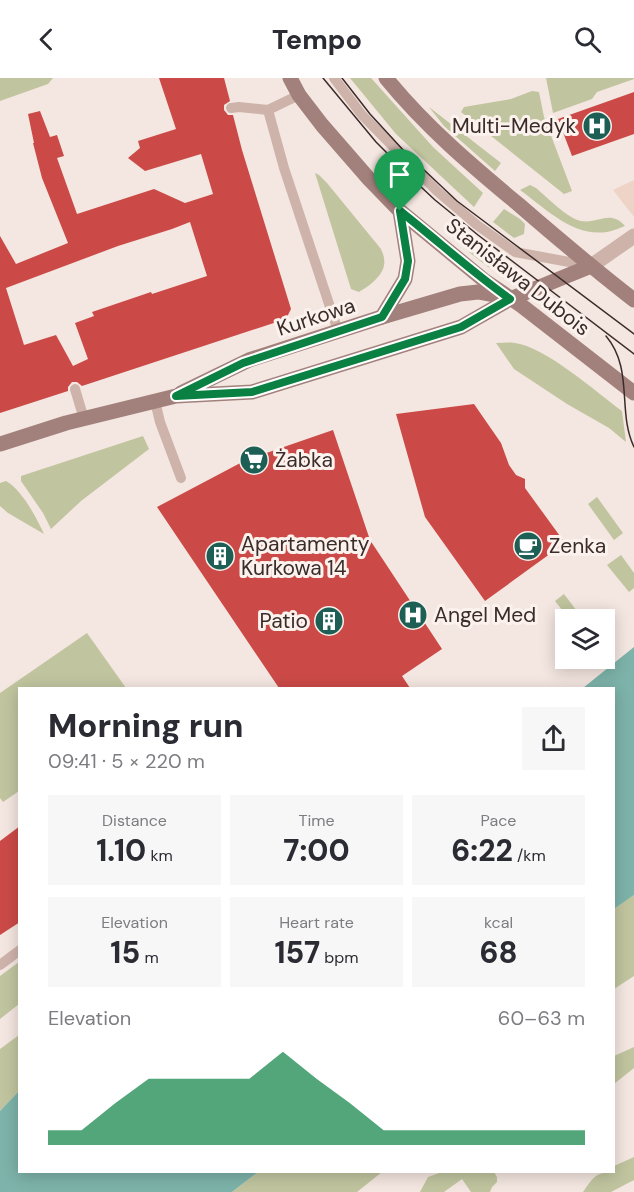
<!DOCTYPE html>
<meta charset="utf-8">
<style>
:root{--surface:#fff;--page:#f7f7f7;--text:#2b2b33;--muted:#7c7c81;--accent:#0b8043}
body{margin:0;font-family:"DM Sans",sans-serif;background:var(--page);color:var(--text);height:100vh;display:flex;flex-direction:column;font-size:22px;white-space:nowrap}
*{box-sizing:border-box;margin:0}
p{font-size:20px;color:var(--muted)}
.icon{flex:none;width:33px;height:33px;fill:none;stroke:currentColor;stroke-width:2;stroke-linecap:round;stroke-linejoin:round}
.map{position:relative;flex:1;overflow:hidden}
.sheet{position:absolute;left:18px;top:609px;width:597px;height:486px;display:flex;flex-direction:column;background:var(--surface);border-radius:0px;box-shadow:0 3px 15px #0003}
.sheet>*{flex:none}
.controls{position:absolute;left:555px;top:531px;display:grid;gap:12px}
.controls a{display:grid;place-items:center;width:60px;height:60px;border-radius:0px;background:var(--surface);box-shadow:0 3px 15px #0003;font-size:30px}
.pin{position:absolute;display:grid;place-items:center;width:51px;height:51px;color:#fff;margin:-62px -26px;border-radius:50% 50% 50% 0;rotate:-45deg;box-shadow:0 0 6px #0007}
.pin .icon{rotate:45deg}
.round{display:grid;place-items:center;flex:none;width:63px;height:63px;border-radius:0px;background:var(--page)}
.summary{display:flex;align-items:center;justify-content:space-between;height:102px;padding:0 30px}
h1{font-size:33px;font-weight:800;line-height:45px}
.figures{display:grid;grid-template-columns:repeat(3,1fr);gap:9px;height:102px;padding:6px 30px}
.figures div{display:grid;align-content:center;border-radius:0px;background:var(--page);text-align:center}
.figures b{font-size:30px;font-weight:800}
.figures small{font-size:16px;font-weight:400}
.figures p{font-size:16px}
.chart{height:168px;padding:12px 30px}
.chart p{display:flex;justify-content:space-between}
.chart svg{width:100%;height:108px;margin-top:6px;fill:var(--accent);opacity:.7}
header{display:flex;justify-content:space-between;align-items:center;height:78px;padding:0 30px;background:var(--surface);font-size:27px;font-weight:800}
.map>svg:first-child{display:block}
.green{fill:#c0c59f}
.plaza{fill:#edd4c6}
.water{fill:#7db3aa}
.building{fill:#cb4a47;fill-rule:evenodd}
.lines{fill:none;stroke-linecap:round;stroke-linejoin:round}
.lane{stroke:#ceb3ab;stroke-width:10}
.street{stroke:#ceb3ab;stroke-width:15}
.secondary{stroke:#a2817c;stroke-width:15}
.tram{stroke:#3b2c2a;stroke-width:1.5}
.route-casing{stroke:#fff;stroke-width:12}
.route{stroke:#0b8043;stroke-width:8}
.labels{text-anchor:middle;stroke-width:6;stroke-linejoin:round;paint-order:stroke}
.poi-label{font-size:21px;fill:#3b2c2a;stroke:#fbf2ed;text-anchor:start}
.street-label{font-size:21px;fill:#3b2c2a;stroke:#fbf2ed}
</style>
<header><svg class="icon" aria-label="back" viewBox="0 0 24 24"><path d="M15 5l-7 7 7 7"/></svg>Tempo<svg class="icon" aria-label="search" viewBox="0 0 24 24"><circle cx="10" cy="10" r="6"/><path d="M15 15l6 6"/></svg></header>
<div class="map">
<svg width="634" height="1114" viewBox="0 0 634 1114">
<rect width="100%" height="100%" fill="#f4e6e0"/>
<g class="green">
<polygon points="0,0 53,0 48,6 0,23"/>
<polygon points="350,0 371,0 433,69 483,115 474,129 396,56"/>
<polygon points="546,0 634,0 634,1 597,14 592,21 553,35"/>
<polygon points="532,13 539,14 544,39 572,113 564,116 461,34 464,29 511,21"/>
<polygon points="429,29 501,85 495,93 444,48"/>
<path d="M315,95l4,2 8,8 54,66c1,3 3,6 3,10 3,14 -14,27 -25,33l-8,-3z"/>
<path d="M530,107l6,3c12,10 31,30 45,33 18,3 29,-12 44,5 -6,2 -12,5 -18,6 -34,5 -61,-23 -87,-42z"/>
<polygon points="504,131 520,141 525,146 524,156 514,160 493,144"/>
<polygon points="478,164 499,180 500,185 492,190 488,189 469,174"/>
<path d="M496,265c6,0 13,-1 19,0 31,4 81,49 107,68l4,31 -17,-14 -42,-24 -53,-35z"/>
<polygon points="143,358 149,371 81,423 51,451 43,435 21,403 21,398"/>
<path d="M6,403c16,9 30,36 38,53l-36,-21 -8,-7v-23z"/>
<polygon points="597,419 623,455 614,462 588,426"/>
<polygon points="621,477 634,495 634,510 629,514 607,487"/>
<polygon points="564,516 583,541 569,541 555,523"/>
<polygon points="87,555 126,610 20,610 19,713 3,724 0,720 0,615"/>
<polygon points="634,817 634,898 614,911 614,831"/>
<polygon points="19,884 19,926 0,941 0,898"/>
<polygon points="19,957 19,1013 0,1033 0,971"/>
<polygon points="634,969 634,990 614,1006 614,978"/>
<path d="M634,1079v23l-23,12h-28c10,-14 12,-20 31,-20v-6z"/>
<polygon points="258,1094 382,1094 357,1114 232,1114"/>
<polygon points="442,1094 494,1094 497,1099 497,1104 492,1109 490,1114 471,1114 462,1101 444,1114 420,1114 428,1099"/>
</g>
<polygon class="plaza" points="634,102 634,139 613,112"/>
<g class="water">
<polygon points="634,569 634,817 614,831 614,610 583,610"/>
<polygon points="19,1013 20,1094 258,1094 232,1114 0,1114 0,1033"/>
</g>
<g class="building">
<path d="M159,0h65l6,23 -6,4v5l4,5h5l9,35 49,159 -5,10 -204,67 -5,-4h-5l-4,5v4l-68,22v-177l16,28 52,-21 -26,-65 -9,-35h1l-6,-29 12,-3 10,26 7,-2 7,21 -7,2 20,56 77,-25 31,14 28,-9 -12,-40 -56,17 -17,-13 12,-10 -2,-7 38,-12zM190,144l17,54 -55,18 -1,-2 -59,20 2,4 -19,7 13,36 -15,7 -17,-31 -32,10 -18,-57 112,-42 54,-17z"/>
<polygon points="634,14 634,56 572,78 558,41"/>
<polygon points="474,326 501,365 509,387 516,397 525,401 525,410 565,465 485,523 425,439 396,336"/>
<polygon points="333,352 370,462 442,571 402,598 410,610 279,610 157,429 246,382"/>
<polygon points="20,748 20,844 0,857 0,763"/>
</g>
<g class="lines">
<g class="lane">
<polyline points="334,0 362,37 437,113 477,147 515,174 591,188"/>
<polyline points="231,30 239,29 268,32 299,17"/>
<polyline points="268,32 284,90 338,253"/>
<polyline points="75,311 84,341"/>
<polyline points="155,323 160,344 181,400"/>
<polyline points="0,887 20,872"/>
</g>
<polyline class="street" points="591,188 634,158"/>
<g class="secondary">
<polyline points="290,0 299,17 322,47 369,101 400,133 485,203 522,228 634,315"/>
<path d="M386,0c39,48 85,87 132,126 38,33 76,65 116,96"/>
<polyline points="382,239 405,201 408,183 400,133"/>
<polyline points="181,315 249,282 382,239 460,216 478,214 505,219"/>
<polyline points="0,366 66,345 176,318 252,314 461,249 510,221 591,188"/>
</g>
<g class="tram">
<polyline points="323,0 376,64 420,108 435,122 478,157 634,276"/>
<polyline points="342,0 370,36 405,74 457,123 634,256"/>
<path d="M606,258c28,33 11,76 28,111"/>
</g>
</g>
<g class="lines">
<g class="route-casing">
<path id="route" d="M400,133c37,29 72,61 110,88l-49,28 -209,65 -76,4 67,-33 139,-46 23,-38 3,-18z"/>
</g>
<use href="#route" class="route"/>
</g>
<defs>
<g id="hospital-disc" transform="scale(1.5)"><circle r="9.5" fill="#1d5f55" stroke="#fbf2ed"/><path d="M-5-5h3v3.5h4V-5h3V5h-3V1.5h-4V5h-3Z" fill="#fff"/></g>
<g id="supermarket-disc" transform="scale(1.5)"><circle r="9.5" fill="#1d5f55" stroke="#fbf2ed"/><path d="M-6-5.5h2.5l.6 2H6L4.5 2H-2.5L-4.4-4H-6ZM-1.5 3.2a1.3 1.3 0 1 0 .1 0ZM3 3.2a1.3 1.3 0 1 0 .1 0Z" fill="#fff"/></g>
<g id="cafe-disc" transform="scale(1.5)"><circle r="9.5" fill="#1d5f55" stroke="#fbf2ed"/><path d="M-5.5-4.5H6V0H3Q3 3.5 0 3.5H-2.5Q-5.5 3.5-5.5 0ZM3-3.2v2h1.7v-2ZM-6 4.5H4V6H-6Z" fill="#fff"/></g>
<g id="building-disc" transform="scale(1.5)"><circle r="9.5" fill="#1d5f55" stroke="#fbf2ed"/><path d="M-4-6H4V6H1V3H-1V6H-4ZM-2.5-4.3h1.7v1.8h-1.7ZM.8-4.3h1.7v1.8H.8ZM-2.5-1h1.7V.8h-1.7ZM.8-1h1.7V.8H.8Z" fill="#fff"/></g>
</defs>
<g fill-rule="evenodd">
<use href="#hospital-disc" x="597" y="48"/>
<use href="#supermarket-disc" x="254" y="382"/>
<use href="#cafe-disc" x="528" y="468"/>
<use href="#building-disc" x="220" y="478"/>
<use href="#hospital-disc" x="413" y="537"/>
<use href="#building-disc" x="329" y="543"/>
</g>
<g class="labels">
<g class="poi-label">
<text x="576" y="55" text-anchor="end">Multi-Medyk</text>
<text x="275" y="389">Żabka</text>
<text x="241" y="473">Apartamenty<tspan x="241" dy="24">Kurkowa 14</tspan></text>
<text x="549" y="475">Zenka</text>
<text x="434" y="544">Angel Med</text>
<text x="308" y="550" text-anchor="end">Patio</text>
</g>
<g class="street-label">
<text transform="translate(518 199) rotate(38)" y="7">Stanisława Dubois</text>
<text transform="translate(316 239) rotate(-18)" y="7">Kurkowa</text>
</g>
</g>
</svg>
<div class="controls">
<a><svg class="icon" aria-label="layers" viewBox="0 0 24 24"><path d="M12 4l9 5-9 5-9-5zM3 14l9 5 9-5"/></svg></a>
</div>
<div class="pin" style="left:400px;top:133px;background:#1e9e55"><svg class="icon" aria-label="arrive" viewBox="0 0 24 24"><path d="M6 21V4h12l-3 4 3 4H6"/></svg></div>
<section class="sheet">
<div class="summary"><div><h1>Morning run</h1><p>09:41 · 5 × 220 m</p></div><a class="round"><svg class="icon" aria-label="share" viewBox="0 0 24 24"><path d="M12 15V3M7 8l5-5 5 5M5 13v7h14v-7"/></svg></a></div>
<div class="figures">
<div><p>Distance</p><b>1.10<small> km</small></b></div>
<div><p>Time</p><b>7:00</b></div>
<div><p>Pace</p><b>6:22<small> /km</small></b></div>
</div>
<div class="figures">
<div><p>Elevation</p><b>15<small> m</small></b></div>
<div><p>Heart rate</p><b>157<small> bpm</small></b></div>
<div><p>kcal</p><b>68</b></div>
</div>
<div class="chart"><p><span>Elevation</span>60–63 m</p>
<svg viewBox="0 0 160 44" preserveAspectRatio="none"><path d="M0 44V38L10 38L20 27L30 17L40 17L50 17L60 17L70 6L80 17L90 27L100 38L110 38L120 38L130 38L140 38L150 38L160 38V44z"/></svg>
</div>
</section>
</div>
